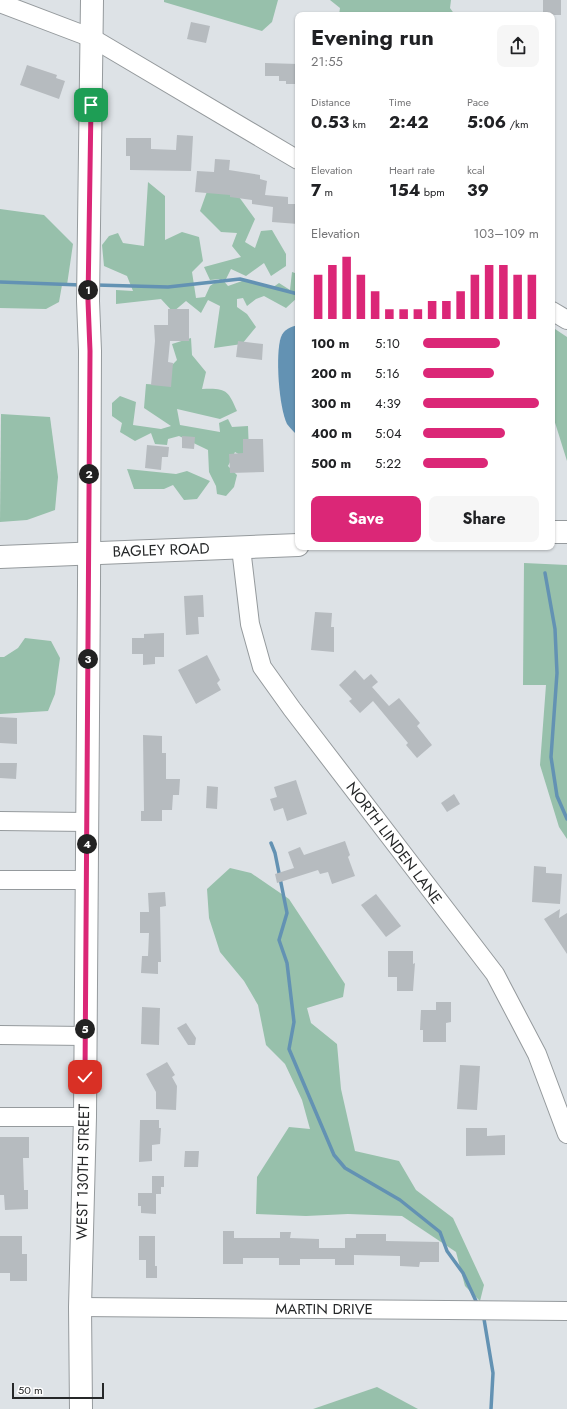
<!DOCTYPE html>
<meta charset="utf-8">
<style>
:root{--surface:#fff;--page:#f6f6f6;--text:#202124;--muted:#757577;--accent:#db2777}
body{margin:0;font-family:Jost,sans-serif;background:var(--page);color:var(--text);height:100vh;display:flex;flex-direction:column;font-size:15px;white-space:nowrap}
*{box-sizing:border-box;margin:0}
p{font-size:13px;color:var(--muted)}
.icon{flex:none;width:22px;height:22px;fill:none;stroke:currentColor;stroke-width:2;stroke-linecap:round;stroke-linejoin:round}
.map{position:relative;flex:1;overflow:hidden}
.details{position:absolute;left:295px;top:12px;width:260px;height:538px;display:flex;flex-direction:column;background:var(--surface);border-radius:8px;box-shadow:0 1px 3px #0004}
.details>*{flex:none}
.scale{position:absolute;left:12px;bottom:10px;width:92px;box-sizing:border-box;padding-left:4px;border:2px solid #252728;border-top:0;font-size:11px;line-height:14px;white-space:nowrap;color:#252728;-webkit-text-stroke:3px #fff;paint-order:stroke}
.pin{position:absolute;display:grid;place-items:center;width:34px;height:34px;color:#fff;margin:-17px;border-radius:8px;box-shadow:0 2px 6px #0006}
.km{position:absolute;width:20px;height:20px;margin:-10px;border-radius:50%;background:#222;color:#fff;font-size:11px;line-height:20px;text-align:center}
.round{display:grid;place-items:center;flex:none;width:42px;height:42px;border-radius:8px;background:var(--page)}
.head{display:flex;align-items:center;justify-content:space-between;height:68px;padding:0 16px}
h1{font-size:22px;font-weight:700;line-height:30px}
.figures{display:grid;grid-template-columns:repeat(3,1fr);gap:6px;height:68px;padding:4px 16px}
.figures div{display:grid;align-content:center}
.figures b{font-size:17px;font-weight:700}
.figures small{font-size:11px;font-weight:400}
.figures p{font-size:11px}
.chart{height:112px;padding:8px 16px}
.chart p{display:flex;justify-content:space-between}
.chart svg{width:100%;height:72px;margin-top:4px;stroke:var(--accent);stroke-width:6}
.action{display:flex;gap:8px;margin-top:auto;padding:8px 16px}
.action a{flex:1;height:46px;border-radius:8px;background:var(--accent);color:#fff;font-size:16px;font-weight:700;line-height:46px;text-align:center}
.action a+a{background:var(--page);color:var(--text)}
ul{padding:0 16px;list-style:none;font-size:13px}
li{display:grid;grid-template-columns:64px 48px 1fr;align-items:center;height:30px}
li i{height:10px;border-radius:5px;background:var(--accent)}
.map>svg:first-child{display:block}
.green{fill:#97c0ab}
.water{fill:#6392b3}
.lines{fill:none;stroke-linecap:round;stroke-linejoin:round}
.stream{stroke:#6392b3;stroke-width:3.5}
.building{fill:#b6bbbf}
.minor-casing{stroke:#959a9d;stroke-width:20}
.major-casing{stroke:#959a9d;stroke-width:24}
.minor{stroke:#fff;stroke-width:18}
.major{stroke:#fff;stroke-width:22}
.route-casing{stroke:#fff;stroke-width:8}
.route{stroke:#db2777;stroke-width:5}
.labels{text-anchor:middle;stroke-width:3;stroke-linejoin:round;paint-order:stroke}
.street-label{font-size:15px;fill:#252728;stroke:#fff}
</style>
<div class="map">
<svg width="567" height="1409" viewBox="0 0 567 1409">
<rect width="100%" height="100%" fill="#dde2e6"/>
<g class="green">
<polygon points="164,0 278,0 272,22 262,31 164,2"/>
<polygon points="330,0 451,0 450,8 455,15 339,15 340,8"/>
<polygon points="148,182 165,196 165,240 182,232 199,237 203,261 192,272 196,298 205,297 210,286 220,279 210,280 204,267 241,257 232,246 237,233 221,232 200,211 210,183 234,190 255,219 245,242 255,248 261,231 272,230 286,254 286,266 271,276 264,263 246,276 231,269 226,279 222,279 228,286 245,280 272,288 279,283 290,290 292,272 298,274 298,297 286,308 264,296 256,299 247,306 243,298 237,299 237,307 247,314 256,327 242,344 214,348 220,306 208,300 201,313 186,301 173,312 161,299 116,304 116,290 133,291 127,276 104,266 102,245 109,236 118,233 123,243 144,246"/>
<polygon points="0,209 44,215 73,244 67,285 62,285 59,302 46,309 0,308"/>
<polygon points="552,327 567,337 567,461 552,413"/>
<path d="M191,338l1,17 14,17 -4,17c24,-1 26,1 35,22l-17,8 -43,-10 3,16 40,7 -1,-9 9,-4 4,8 16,-1 1,27 -7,3 -7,-4 -7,14 9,9 -3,12 -8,9 -9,-2 -1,-8 -7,-14 -1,-22 -29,-14 -11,3 -1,6 -12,-1 -4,-11 -16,8 -15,-9 2,-9 -10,-7v-13l8,-7 16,6 -3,23 28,4 10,-3 -27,-18 2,-24 15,1 7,-16 9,-9 -5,-16z"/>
<polygon points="1,414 50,417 58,477 55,510 27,520 0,522"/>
<polygon points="127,469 176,474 187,471 210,481 197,499 184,500 173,485 164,489 134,489"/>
<polygon points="524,563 567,565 567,839 559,827 540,765 546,685 523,685"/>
<polygon points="25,638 51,641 60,658 55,694 48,711 0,714 0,657 4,657 18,648"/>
<polygon points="230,868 251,873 289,899 345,984 343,997 307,1008 311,1023 337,1044 341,1089 355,1151 399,1161 416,1190 453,1218 484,1285 480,1301 465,1286 456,1252 402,1216 348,1214 306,1216 256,1214 257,1177 289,1127 310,1129 302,1100 285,1064 266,1045 258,1005 244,981 220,952 209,918 207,889"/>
<polygon points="377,1387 418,1409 313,1409"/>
</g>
<path class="water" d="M298,325v111c-4,-4 -8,-8 -11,-12 -8,-16 -12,-70 -6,-87 3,-8 10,-10 17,-12z"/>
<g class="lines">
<g class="stream">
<polyline points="0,282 81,285"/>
<polyline points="96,285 168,287 240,279 298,294"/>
<polyline points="545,573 555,629 557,673 551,757 557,796 567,819"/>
<polyline points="271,843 275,853 287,913 279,940 287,963 294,1022 289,1049 334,1155 345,1168 400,1200 440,1232 447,1251 463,1273 476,1301"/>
<polyline points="484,1319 493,1373 491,1409"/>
</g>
</g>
<g class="building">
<rect x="543" y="0" width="18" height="15"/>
<polygon points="191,22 210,26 206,43 187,39"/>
<polygon points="265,63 298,64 298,84 286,84 286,81 279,81 279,76 265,76"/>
<polygon points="27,65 57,75 56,78 65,81 59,99 20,85"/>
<polygon points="177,135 193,136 191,171 130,170 130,156 126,156 126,138 151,138 151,149 176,150"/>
<polygon points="215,159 230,160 229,170 260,175 260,179 267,181 265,195 288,197 288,204 298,204 298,224 272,222 273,207 252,204 252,200 230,197 230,195 195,192 197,171 214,172"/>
<polygon points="168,309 189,309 189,341 170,341 168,362 173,363 171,387 151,385 155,341 154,325 168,325"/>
<polygon points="238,341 263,344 262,360 236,357"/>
<polygon points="182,436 195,437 194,449 182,448"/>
<polygon points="243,439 263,439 264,472 230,473 229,454 243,453"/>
<polygon points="147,445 169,447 168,457 162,457 161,470 145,468"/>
<polygon points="203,595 204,617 198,617 199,634 186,635 184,596"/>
<polygon points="315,612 332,613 331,627 334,627 334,652 311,650"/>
<polygon points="164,633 164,657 155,657 155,664 143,665 143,654 132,654 132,638 144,638 144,634"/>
<polygon points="207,655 220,680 217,683 221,690 196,704 178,670"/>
<polygon points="355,670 364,680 371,674 378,682 372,687 389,706 399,698 420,723 417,726 432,745 417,758 406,745 408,743 373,701 360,713 349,701 352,699 339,685"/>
<polygon points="0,717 17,718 17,744 0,743"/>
<polygon points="143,735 162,736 162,753 166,753 166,779 180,779 179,795 173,795 172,810 162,810 162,821 141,821 141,811 144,811"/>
<polygon points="0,763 17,763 16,779 0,778"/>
<polygon points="296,780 307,814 287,821 283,808 274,811 270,799 277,797 274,787"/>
<polygon points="207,786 218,787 217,809 206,808"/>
<polygon points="454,794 460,804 447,812 441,803"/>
<polygon points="345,841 350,855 348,857 355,876 332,884 328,872 320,874 318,870 277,883 275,874 294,868 288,852 300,847 304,855"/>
<polygon points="534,866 546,867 546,873 562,874 560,904 532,902"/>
<polygon points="165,892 166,906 160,907 161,962 158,962 158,974 141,973 142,956 148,956 149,933 140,933 140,912 149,912 148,893"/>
<polygon points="376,894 401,926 386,937 361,905"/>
<polygon points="560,909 559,918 567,913 567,954 544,919"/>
<polygon points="388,951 413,951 413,964 415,963 413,991 397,991 397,977 388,977"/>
<polygon points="436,1002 451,1002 451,1022 446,1023 446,1042 423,1042 423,1030 420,1030 421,1010 436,1010"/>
<polygon points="142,1007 160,1008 159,1045 141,1044"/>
<polygon points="186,1023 196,1038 195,1045 188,1045 177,1028"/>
<polygon points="167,1062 175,1075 172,1077 177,1086 176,1110 156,1109 156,1092 146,1074"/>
<polygon points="460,1065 480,1066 477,1110 457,1109"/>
<polygon points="140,1120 159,1120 159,1128 161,1128 160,1144 152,1145 152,1161 139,1162"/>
<polygon points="466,1128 487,1128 487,1136 505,1135 505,1155 466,1156"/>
<polygon points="0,1137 29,1137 29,1158 23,1158 24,1190 28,1190 28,1209 5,1210 4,1195 0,1195"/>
<polygon points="185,1151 199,1151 198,1167 184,1167"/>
<polygon points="152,1176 164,1176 164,1187 161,1187 161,1194 156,1194 156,1214 141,1213 141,1206 138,1206 138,1193 152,1193"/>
<polygon points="223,1231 234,1231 234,1238 280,1238 280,1232 291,1232 290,1238 319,1239 319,1248 345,1248 345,1238 356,1238 356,1234 386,1234 386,1241 439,1242 439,1262 420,1262 419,1267 400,1266 400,1256 354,1255 354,1265 335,1265 335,1259 300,1259 300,1265 279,1265 279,1258 243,1258 243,1264 223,1264"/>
<polygon points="0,1236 22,1236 22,1254 27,1254 27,1281 10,1281 10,1273 0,1273"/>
<polygon points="139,1236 155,1236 155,1266 157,1266 157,1278 146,1278 146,1260 139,1260"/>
</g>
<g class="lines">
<g class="minor-casing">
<g id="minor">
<polyline points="0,3 92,38 298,160"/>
<polyline points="552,311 567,320"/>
<polyline points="241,548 250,624 262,667 292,709 495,974 537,1054 567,1134"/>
<polyline points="0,821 87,822"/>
<polyline points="0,880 86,880"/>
<polyline points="0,1035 85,1036"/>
<polyline points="0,1117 85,1117"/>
<polyline points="80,1307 567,1311"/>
</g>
</g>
<g class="major-casing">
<g id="major">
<polyline points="552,532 567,532"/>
<polyline points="0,557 298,545"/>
<polyline points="81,1409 80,1307 85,1117 89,584 90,351 88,301 92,0"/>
</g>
</g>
<use href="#minor" class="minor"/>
<use href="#major" class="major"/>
</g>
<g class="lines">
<g class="route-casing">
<polyline id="route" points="85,1077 90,351 88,301 91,105"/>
</g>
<use href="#route" class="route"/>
</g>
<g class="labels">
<g class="street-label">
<text transform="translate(161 550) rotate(-2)" y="5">BAGLEY ROAD</text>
<text transform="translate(394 843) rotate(53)" y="5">NORTH LINDEN LANE</text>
<text transform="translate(83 1172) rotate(-89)" y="5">WEST 130TH STREET</text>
<text x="324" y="1314">MARTIN DRIVE</text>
</g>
</g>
</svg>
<div class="scale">50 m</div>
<div class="pin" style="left:91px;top:105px;background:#1e9e55"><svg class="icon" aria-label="arrive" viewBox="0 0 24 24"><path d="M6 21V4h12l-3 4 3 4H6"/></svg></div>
<div class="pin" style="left:85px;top:1077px;background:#d93025"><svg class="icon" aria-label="check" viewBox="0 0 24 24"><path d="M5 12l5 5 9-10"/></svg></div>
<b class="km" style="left:88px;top:290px">1</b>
<b class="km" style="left:89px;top:474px">2</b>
<b class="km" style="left:88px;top:659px">3</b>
<b class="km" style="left:87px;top:844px">4</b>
<b class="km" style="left:85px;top:1029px">5</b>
<section class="details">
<div class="head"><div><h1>Evening run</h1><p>21:55</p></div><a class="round"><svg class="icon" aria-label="share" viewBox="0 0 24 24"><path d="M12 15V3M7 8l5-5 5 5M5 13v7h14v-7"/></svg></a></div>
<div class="figures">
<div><p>Distance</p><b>0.53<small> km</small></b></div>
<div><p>Time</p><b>2:42</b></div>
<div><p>Pace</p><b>5:06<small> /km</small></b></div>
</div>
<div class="figures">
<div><p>Elevation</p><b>7<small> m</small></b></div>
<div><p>Heart rate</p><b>154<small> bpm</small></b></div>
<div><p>kcal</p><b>39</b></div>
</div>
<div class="chart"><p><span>Elevation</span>103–109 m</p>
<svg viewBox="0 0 160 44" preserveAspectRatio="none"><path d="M5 44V17M15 44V11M25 44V6M35 44V17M45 44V27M55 44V38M65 44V38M75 44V38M85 44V33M95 44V33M105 44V27M115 44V17M125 44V11M135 44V11M145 44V17M155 44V17"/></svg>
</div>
<ul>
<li><b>100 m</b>5:10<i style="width:66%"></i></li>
<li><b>200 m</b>5:16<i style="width:61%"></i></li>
<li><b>300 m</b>4:39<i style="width:100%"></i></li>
<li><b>400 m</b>5:04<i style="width:71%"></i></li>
<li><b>500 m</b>5:22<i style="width:56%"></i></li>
</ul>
<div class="action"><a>Save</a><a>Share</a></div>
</section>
</div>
